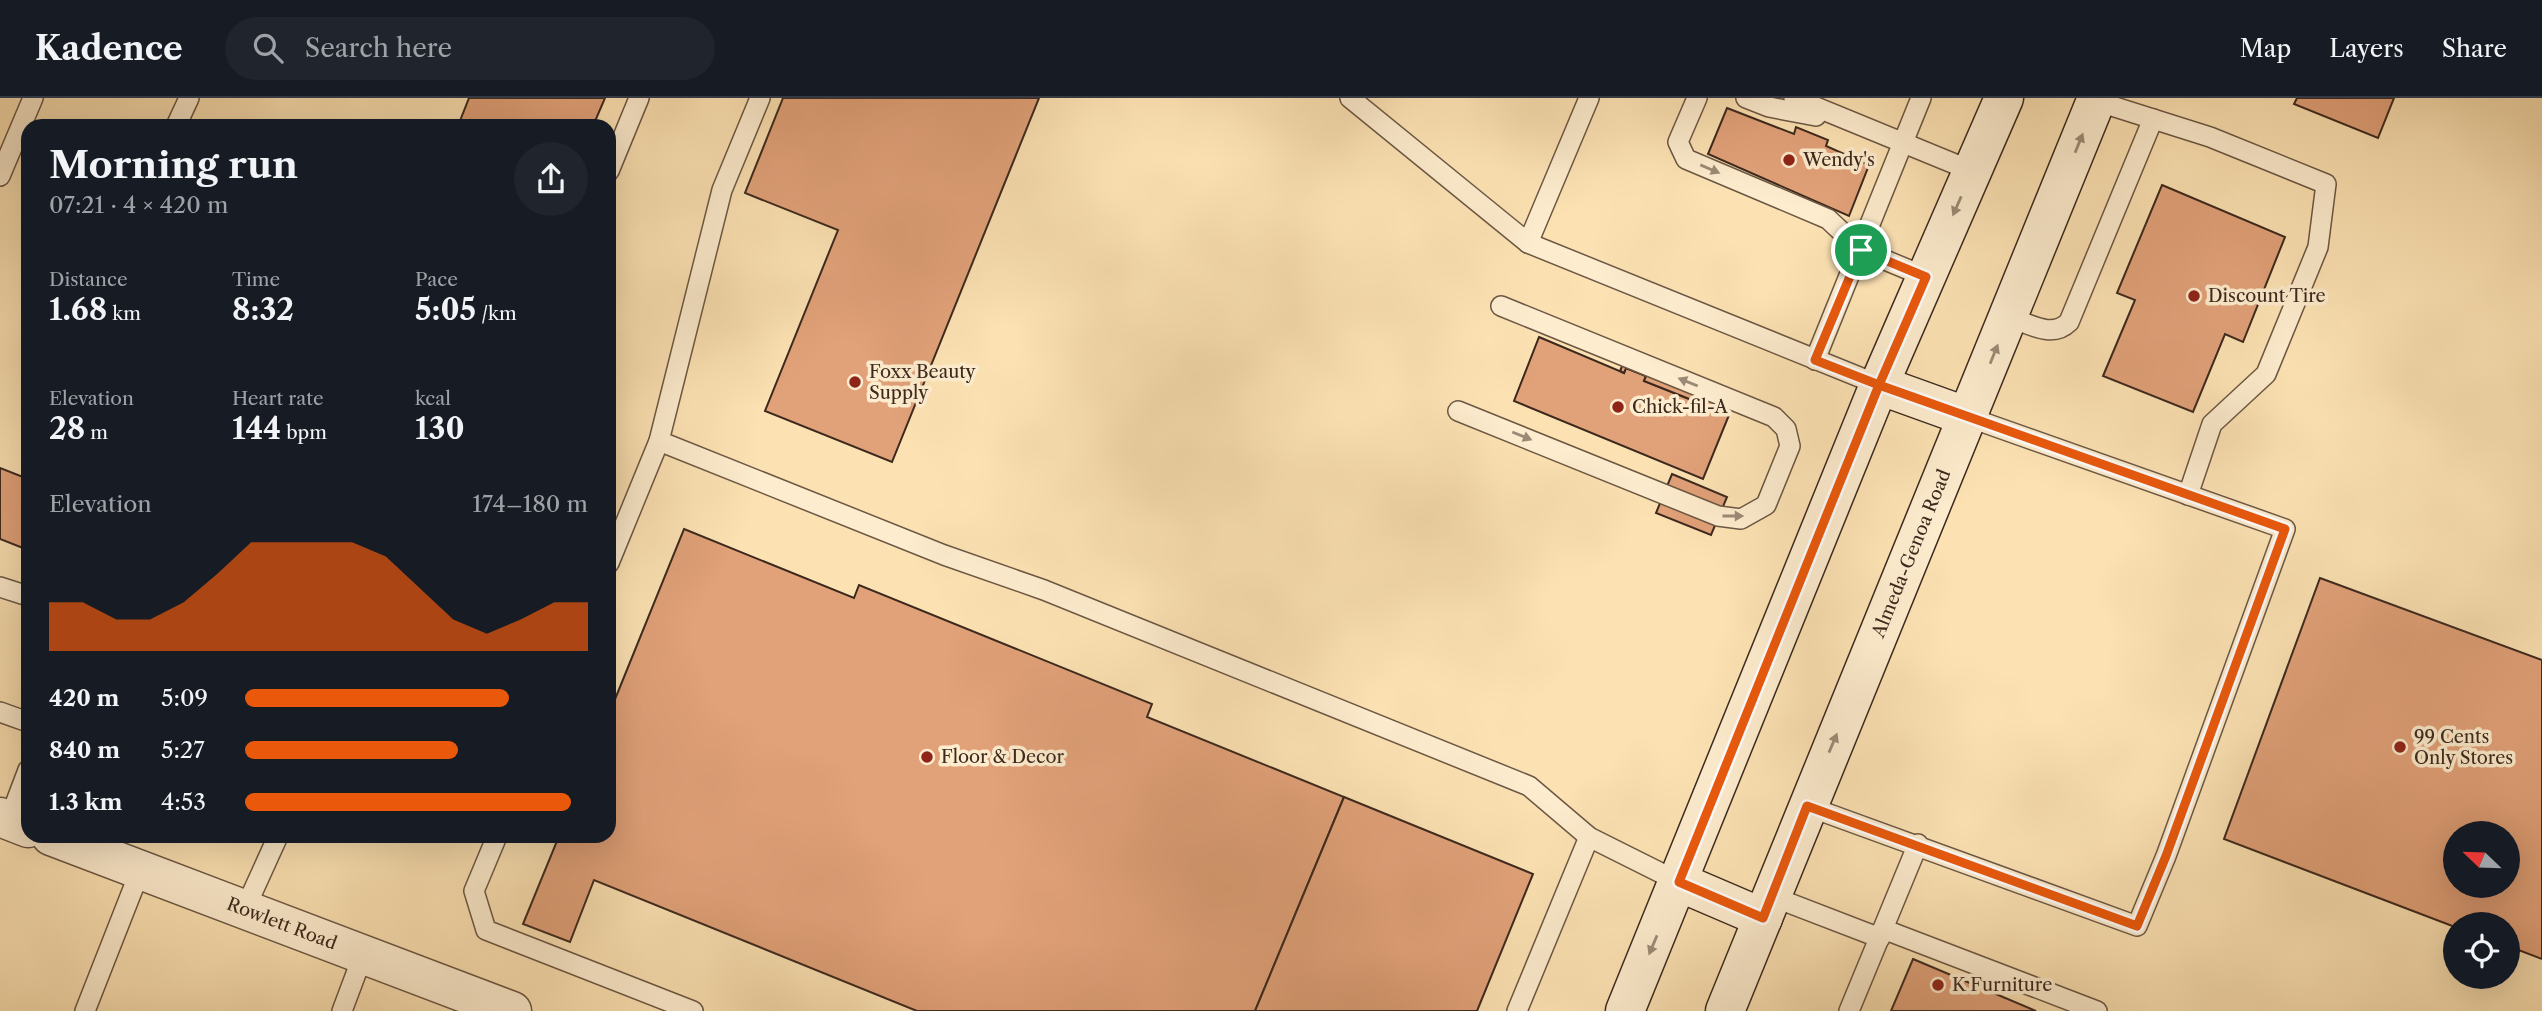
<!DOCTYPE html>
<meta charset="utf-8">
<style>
:root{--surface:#171b24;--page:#20242c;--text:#f1f3f6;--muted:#9ea1a6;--line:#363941;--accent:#ea580c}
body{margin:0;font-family:"Libre Caslon Text",serif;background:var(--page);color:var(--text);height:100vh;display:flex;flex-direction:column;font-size:26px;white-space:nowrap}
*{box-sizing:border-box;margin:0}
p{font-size:23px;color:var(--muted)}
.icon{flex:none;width:38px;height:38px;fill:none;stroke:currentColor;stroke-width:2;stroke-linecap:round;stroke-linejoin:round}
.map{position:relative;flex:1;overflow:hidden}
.details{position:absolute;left:21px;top:21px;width:595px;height:724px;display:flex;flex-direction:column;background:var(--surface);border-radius:21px;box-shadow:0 7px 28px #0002}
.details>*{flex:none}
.needle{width:46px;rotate:293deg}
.tools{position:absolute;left:2443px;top:723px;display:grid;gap:14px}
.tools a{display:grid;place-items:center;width:77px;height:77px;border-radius:50%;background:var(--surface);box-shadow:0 7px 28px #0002;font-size:35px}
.pin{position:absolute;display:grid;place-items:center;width:60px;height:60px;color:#fff;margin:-30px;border:4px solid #fff;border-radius:50%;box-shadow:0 2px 7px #0007}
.round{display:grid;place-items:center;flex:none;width:74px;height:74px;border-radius:37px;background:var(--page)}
.overview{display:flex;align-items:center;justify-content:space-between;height:119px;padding:0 28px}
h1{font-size:38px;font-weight:700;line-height:52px}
.metrics{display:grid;grid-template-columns:repeat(3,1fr);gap:10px;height:119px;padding:7px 28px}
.metrics div{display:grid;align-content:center}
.metrics b{font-size:30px;font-weight:700}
.metrics small{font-size:19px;font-weight:400}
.metrics p{font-size:19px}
.chart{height:196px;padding:14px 28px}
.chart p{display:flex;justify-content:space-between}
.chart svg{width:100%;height:126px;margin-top:7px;fill:var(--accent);opacity:.7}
ul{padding:0 28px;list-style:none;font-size:23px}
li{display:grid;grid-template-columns:112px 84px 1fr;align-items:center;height:52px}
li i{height:18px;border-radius:9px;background:var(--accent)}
header{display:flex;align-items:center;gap:42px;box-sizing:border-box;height:98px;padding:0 35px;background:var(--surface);border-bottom:2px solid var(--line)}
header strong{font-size:33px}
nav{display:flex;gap:38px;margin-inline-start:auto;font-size:24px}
.search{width:490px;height:63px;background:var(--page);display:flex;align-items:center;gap:18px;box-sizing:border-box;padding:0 24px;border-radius:38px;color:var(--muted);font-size:26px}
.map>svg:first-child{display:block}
.building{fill:#e1a179;stroke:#3c291e;stroke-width:2;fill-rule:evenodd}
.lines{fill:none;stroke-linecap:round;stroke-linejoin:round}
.service-casing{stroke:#6c5743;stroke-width:22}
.minor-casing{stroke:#6c5743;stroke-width:41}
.secondary-casing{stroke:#3c291e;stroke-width:41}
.service{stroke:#fdecce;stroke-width:19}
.minor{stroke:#fdecce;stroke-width:38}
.secondary{stroke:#fdecce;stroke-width:38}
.oneway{fill:#9c8a76}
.route-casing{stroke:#fff;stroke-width:14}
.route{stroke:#ea580c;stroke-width:9}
.poi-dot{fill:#8f2418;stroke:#fdecce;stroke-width:2.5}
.labels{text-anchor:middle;stroke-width:7;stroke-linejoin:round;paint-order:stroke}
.poi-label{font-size:18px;fill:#3c291e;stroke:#fdecce;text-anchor:start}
.street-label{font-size:18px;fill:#3c291e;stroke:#fdecce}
</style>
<header>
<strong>Kadence</strong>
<div class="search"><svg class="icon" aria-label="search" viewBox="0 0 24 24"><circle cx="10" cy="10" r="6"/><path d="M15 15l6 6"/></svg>Search here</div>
<nav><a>Map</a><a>Layers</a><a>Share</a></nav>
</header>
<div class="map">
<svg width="2542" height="913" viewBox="0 0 2542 913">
<rect width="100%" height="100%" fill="#fce2b3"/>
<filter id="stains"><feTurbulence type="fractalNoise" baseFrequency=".00286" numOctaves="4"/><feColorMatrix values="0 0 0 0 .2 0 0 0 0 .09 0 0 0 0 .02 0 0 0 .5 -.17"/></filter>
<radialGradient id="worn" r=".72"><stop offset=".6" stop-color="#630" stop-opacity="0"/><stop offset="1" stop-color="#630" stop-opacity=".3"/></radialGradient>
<g class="building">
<polygon points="469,0 605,0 593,28 458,28"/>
<polygon points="783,0 1039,0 892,364 765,313 838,132 745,95"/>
<polygon points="2297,0 2394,0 2378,40 2294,6"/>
<polygon points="1727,10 1794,36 1796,29 1828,42 1826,48 1869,67 1849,118 1708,56"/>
<polygon points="2162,87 2285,139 2243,244 2225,236 2193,314 2103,278 2135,202 2117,195"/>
<polygon points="1539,239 1624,275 1626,270 1646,278 1644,283 1729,317 1703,381 1514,303"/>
<polygon points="1625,261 1727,302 1722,314 1644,283 1646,278 1626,270 1624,275 1620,273"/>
<polygon points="0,370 28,381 28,452 0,441"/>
<polygon points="1672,376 1727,399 1711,437 1656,415"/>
<polygon points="684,431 854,500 859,487 1152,606 1147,619 1344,699 1255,913 917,913 594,782 570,844 523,826 559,738 609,738 609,616"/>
<path d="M2320,480l222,82v299l-34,-13v-22h-53v3l-231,-88zM2455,735h53v53h-53z"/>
<polygon points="1344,699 1533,776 1477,913 1255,913"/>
<polygon points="1913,861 2036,913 1891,913"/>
</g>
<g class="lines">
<g class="service-casing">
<g id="service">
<polyline points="1350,0 1528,145 1879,287"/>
<polyline points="1697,0 1678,44 1686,61 1828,121 1861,152 1926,179"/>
<polyline points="1746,0 1769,9 1816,18"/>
<polyline points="1794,0 1972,73"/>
<polyline points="2096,3 2210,39 2326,86 2318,149 2266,276 2212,326 2188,397"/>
<polyline points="176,28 189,0"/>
<polyline points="609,73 639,0"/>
<polyline points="0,78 33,0"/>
<polyline points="1528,145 1589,0"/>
<path d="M2009,219c21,7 43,22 60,5l84,-203"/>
<polyline points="1815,262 1921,0"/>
<polyline points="1458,313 1718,418 1741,421 1766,407 1790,348 1786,331 1774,319 1501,208"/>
<polyline points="659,343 944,457 1044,492 1529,688 1589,739 1679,784"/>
<polyline points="609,465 659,343 722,92 760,0"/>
<polyline points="0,489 28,498"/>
<polyline points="0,614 28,624"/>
<polyline points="1807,708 2137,828 2166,758 2285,431 1968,319"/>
<polyline points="9,722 28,672"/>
<polyline points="497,738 474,793 486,832 693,913"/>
<polyline points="1771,798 1880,840"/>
<polyline points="244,813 278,738"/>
<polyline points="1883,831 2097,913"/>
<polyline points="85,913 140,773"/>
<polyline points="342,913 363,857"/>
<polyline points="1517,913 1589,739"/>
<polyline points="1849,913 1918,746"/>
</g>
</g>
<g class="minor-casing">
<g id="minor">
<polyline points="0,719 28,730"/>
<path id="s1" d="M51,738l461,175"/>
</g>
</g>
<g class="secondary-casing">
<g id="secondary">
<polyline points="1879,287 1968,319"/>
<polyline points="1679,784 1763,820"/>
<polyline points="1625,913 1879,287 2004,0"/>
<path id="s2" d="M1725,913l372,-913"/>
</g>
</g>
<use href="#service" class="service"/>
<use href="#minor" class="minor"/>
<use href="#secondary" class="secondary"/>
</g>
<defs><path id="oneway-solid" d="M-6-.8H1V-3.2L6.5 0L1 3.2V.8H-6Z" transform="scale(1.75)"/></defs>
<g class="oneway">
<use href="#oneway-solid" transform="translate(2079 45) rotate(-68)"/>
<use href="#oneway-solid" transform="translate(1710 71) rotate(23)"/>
<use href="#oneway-solid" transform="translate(1957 108) rotate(114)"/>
<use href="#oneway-solid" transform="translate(1994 256) rotate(-68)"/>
<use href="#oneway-solid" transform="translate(1688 284) rotate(-158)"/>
<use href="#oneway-solid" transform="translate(1522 338) rotate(22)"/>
<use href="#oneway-solid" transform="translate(1733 418)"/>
<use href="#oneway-solid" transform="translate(1833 645) rotate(-67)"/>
<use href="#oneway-solid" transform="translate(1653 847) rotate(113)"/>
</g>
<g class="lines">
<g class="route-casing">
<polyline id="route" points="1861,152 1815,262 1879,287 1679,784 1763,820 1807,708 2137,828 2166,758 2285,431 1879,287 1926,179 1861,152"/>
</g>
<use href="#route" class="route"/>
</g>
<g class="poi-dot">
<circle cx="1789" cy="62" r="7"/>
<circle cx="2194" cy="198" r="7"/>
<circle cx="855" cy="284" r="7"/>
<circle cx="1618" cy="309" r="7"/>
<circle cx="2400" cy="649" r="7"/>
<circle cx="927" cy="659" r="7"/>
<circle cx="1938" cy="887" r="7"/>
</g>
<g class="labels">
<g class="poi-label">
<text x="1803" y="68">Wendy's</text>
<text x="2208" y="204">Discount Tire</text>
<text x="869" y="280">Foxx Beauty<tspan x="869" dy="21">Supply</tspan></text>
<text x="1632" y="315">Chick-fil-A</text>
<text x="2414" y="645">99 Cents<tspan x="2414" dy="21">Only Stores</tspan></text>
<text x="941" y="665">Floor &amp; Decor</text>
<text x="1952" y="893">K Furniture</text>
</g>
<g class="street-label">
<text dy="6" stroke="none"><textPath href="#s2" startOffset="494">Almeda-Genoa Road</textPath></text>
<text dy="6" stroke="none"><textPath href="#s1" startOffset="247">Rowlett Road</textPath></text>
</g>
</g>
<rect width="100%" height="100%" filter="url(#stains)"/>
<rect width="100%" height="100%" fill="url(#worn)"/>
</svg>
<div class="tools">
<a><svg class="needle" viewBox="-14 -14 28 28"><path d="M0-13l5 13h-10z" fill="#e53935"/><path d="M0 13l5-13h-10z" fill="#9ea1a6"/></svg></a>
<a><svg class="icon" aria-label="locate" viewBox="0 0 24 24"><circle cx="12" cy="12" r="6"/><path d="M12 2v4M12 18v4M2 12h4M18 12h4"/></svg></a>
</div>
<div class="pin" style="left:1861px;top:152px;background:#1e9e55"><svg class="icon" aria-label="arrive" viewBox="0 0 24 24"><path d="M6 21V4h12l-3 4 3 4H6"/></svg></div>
<section class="details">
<div class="overview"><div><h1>Morning run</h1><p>07:21 · 4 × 420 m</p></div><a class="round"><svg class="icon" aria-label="share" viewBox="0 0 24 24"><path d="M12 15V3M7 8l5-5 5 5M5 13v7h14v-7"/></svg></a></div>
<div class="metrics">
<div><p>Distance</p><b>1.68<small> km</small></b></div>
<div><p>Time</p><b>8:32</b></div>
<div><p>Pace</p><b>5:05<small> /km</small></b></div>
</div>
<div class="metrics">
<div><p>Elevation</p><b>28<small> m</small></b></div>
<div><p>Heart rate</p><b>144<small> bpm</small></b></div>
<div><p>kcal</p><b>130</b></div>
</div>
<div class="chart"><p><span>Elevation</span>174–180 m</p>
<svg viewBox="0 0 160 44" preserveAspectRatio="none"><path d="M0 44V27L10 27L20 33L30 33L40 27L50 17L60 6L70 6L80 6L90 6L100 11L110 22L120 33L130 38L140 33L150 27L160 27V44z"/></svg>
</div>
<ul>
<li><b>420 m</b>5:09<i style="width:77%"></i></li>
<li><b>840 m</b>5:27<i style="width:62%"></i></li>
<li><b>1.3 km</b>4:53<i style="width:95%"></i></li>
</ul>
</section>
</div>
